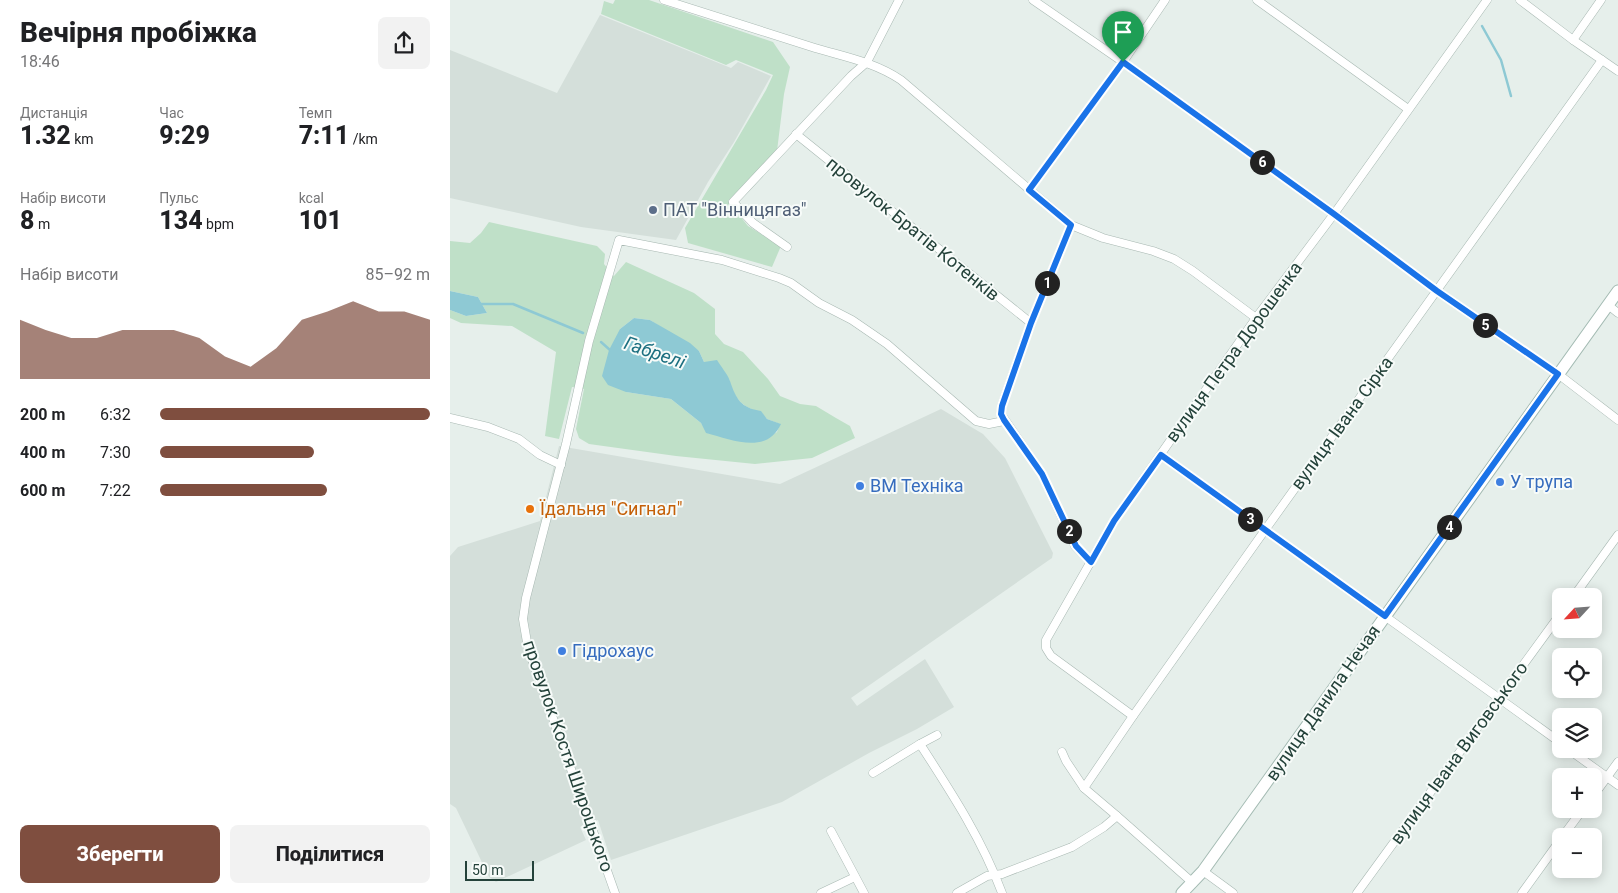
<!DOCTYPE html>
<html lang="uk">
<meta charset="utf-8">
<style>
:root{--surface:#fff;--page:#f2f2f2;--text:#202124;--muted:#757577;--accent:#7f4e3f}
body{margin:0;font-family:Roboto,sans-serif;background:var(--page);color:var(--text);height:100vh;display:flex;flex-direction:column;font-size:19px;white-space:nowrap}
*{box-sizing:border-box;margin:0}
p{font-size:16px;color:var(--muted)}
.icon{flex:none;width:28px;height:28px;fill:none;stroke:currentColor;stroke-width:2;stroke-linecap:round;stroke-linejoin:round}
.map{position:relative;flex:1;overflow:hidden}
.drawer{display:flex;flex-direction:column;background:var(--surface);width:450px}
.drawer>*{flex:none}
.needle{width:32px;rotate:244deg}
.fabs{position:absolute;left:1102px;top:588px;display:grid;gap:10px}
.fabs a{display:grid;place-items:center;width:50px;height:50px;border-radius:8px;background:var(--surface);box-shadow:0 2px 12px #0003;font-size:25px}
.scale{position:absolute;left:15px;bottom:12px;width:69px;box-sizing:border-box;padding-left:5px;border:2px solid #24423a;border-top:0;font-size:14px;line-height:18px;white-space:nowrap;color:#24423a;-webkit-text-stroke:4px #f7fbf9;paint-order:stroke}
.pin{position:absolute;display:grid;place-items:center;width:42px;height:42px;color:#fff;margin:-51px -21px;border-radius:50% 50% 50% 0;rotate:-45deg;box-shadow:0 0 5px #0007}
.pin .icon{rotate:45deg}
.km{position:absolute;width:25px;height:25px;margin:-12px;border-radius:50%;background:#222;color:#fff;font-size:14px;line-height:25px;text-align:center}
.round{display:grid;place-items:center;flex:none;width:52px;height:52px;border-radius:8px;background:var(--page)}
.headline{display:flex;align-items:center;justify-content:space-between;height:85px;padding:0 20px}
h1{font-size:28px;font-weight:800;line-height:38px}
.figures{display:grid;grid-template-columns:repeat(3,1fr);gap:8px;height:85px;padding:5px 20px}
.figures div{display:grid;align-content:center}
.figures b{font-size:25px;font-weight:800}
.figures small{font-size:14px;font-weight:400}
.figures p{font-size:14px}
.chart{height:140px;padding:10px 20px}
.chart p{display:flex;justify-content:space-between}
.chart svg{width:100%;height:90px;margin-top:5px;fill:var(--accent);opacity:.7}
.cta{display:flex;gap:10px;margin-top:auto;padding:10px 20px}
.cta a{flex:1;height:58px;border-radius:8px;background:var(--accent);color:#fff;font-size:20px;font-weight:800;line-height:58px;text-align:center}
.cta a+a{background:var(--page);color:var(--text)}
ul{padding:0 20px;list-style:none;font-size:16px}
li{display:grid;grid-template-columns:80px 60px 1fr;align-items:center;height:38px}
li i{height:12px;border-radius:6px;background:var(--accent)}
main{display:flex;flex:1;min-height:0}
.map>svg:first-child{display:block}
.built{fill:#d4dfda}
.green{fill:#bfe0c8;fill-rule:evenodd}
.water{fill:#8ec9d4}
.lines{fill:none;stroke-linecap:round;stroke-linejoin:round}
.stream{stroke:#8ec9d4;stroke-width:2.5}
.street-casing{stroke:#a8b8b2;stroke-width:9}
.secondary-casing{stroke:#a4bbb3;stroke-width:13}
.street{stroke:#fff;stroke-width:8}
.secondary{stroke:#fff;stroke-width:11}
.route-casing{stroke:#fff;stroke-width:10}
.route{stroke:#1a73e8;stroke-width:6}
.service-dot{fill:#5c6f8a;stroke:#f7fbf9;stroke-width:2}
.shop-dot{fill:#3f7fe0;stroke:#f7fbf9;stroke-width:2}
.food-dot{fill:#e8710a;stroke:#f7fbf9;stroke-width:2}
.labels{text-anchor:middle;stroke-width:4;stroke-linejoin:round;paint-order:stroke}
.service-label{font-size:18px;fill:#4e5e75;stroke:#f7fbf9;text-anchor:start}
.street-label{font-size:18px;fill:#24423a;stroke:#f7fbf9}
.shop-label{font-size:18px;fill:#366cbe;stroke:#f7fbf9;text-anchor:start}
.food-label{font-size:18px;fill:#c56008;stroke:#f7fbf9;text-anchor:start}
.water-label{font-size:19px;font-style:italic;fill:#1c6f80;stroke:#f7fbf9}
</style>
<main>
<section class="drawer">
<div class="headline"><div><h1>Вечірня пробіжка</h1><p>18:46</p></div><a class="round"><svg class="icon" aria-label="share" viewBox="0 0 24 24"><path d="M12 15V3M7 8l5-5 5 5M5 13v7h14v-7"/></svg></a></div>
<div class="figures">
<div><p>Дистанція</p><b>1.32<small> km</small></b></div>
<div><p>Час</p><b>9:29</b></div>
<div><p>Темп</p><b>7:11<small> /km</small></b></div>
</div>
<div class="figures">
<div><p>Набір висоти</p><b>8<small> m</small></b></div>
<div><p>Пульс</p><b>134<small> bpm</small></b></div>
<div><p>kcal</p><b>101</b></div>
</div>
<div class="chart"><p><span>Набір висоти</span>85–92 m</p>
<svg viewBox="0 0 160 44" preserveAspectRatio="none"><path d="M0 44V15L10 20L20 24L30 24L40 20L50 20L60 20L70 24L80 33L90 38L100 29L110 15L120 11L130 6L140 11L150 11L160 15V44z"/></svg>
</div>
<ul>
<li><b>200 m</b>6:32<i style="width:100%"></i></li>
<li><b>400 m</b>7:30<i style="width:57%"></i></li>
<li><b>600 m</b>7:22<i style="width:62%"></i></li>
</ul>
<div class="cta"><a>Зберегти</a><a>Поділитися</a></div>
</section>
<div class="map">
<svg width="1168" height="893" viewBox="0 0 1168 893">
<rect width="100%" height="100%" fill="#e6efeb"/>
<g class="built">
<polygon points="150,15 281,68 288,62 321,76 284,142 258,182 226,240 131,227 0,198 0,50 107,93"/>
<polygon points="491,409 533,434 555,458 603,553 602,558 401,698 407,706 475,659 504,707 467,729 419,753 332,802 161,860 148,820 130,827 136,840 46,882 39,877 6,808 0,804 0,556 8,547 90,521 109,446 330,484"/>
</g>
<g class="green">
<polygon points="165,0 199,0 323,42 340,67 334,94 327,151 278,201 298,226 331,246 322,267 238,243 235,228 316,90 323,75 286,60 276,65 151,14 154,1 163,4"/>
<path d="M39,222l108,24 8,8 -1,10 10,12 12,-14 68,31 21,16v25l9,10 19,8 25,27 12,17 20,8 16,2 20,12 14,8 5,12 -43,20 -57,6 -79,-8 -87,-12 -10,-6 -3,-9 8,-40 -12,-2 -13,52 -14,-3 11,-84 -44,-26 -51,-3 -11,-5v-8l16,6 21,-3 -9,-16 -28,-6v-50l20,2 11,-10zM184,318l16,2 49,31 5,11 25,17c5,19 13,29 32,33l6,7 13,5 -3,8 -14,9 -56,-8 -6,-10 -30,-24 -45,-7 -6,-63z"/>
</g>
<g class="water">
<polygon points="0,291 28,297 37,313 16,316 0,310"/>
<path d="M184,318l16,2 40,23 9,8 5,11 13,-2c4,7 10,13 13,21 6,18 11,27 31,30l6,8 14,5c-14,31 -49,16 -75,9l-5,-10 -30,-24 -45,-7 -18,-7 -6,-9 7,-26 11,-21z"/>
</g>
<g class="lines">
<g class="stream">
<polyline points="1032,26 1051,60 1061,96"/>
<polyline points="30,304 63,304 133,333"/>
<polyline points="151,342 160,350"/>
</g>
<g class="street-casing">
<g id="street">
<path d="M214,0c50,16 100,32 151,48 30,9 59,14 86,32l170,145 32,13 50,13 21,8 19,12 63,47"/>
<polyline points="583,0 673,62 884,214 987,291 1108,374 1168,420"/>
<polyline points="807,0 958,109"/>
<polyline points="1070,0 1123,40 1168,71"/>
<polyline points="1123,40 1151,0"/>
<polyline points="346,134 581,323"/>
<polyline points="579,190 673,62 715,0"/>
<polyline points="621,225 581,323 552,405 551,414 592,474 625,546 641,562"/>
<polyline points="337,247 303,223 283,202 401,76 417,62 449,0"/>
<polyline points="1158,305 1168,313"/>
<polyline points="0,418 38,427 69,439 90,455 111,465"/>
<polyline points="711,455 1111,743"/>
<polyline points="1124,596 1168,535"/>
<polyline points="683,716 601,656 596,648 596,640 664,521 806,318 884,214 1037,0"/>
<polyline points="470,744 487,735"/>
<polyline points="1118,749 1168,785"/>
<polyline points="612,752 616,761 634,788 667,816 743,883"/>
<path d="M423,773l47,-29c31,48 62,95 82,149"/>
<polyline points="634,788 683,716 815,530 1152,60"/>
<polyline points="1144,795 1168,762"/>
<polyline points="381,831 414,893"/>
<polyline points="1113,836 1133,809"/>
<polyline points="753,871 783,893"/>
<polyline points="165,893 78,648 73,619 76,598 116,444 139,341 169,240 272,260 329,278 341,283 369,303 402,320 437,344 526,421 539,424 554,421"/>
<polyline points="371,893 405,877"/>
<polyline points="507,893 537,876 552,874 622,847 654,827 667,816"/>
<polyline points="907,893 1111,613"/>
<polyline points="1072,893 1111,839"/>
</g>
</g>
<g class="secondary-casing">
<polyline id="secondary" points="732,893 753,871 1168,291"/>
</g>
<use href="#street" class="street"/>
<use href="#secondary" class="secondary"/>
</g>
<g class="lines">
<g class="route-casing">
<polygon id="route" points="673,62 884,214 987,291 1108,374 935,616 711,455 664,521 641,562 626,546 592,474 554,420 551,414 552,406 581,323 621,225 579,190"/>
</g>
<use href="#route" class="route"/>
</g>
<circle class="service-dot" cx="203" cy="210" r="5"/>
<g class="shop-dot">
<circle cx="1050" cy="482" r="5"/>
<circle cx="410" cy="486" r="5"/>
<circle cx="112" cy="651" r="5"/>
</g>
<circle class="food-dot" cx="80" cy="509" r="5"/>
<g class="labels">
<g class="service-label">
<text x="213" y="216">ПАТ "Вінницягаз"</text>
</g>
<g class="street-label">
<text transform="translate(463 229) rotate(39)" y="6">провулок Братів Котенків</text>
<text transform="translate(784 352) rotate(-54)" y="6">вулиця Петра Дорошенка</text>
<text transform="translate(892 423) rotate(-54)" y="6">вулиця Івана Сірка</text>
<text transform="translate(873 703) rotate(-55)" y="6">вулиця Данила Нечая</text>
<text transform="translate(1009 753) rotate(-54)" y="6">вулиця Івана Виговського</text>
<text transform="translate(118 756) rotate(71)" y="6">провулок Костя Широцького</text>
</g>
<g class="shop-label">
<text x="1060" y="488">У трупа</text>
<text x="420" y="492">ВМ Техніка</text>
<text x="122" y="657">Гідрохаус</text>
</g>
<g class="food-label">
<text x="90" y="515">Їдальня "Сигнал"</text>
</g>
<g class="water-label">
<text transform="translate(205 352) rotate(19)" y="7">Габрелі</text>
</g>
</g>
</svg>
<div class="fabs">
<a><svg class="needle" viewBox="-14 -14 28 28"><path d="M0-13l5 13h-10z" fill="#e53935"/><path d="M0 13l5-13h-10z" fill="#757577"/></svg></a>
<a><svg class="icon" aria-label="locate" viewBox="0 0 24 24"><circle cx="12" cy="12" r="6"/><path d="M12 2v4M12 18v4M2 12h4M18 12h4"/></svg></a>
<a><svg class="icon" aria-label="layers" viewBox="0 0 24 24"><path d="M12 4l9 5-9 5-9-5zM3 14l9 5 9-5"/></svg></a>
<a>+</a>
<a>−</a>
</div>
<div class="scale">50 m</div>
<div class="pin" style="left:673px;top:62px;background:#1e9e55"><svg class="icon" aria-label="arrive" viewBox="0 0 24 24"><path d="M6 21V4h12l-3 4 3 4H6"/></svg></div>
<b class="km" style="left:597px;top:283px">1</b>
<b class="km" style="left:619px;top:531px">2</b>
<b class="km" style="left:800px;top:519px">3</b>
<b class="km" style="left:999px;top:527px">4</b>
<b class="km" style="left:1035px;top:325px">5</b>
<b class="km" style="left:812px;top:162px">6</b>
</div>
</main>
